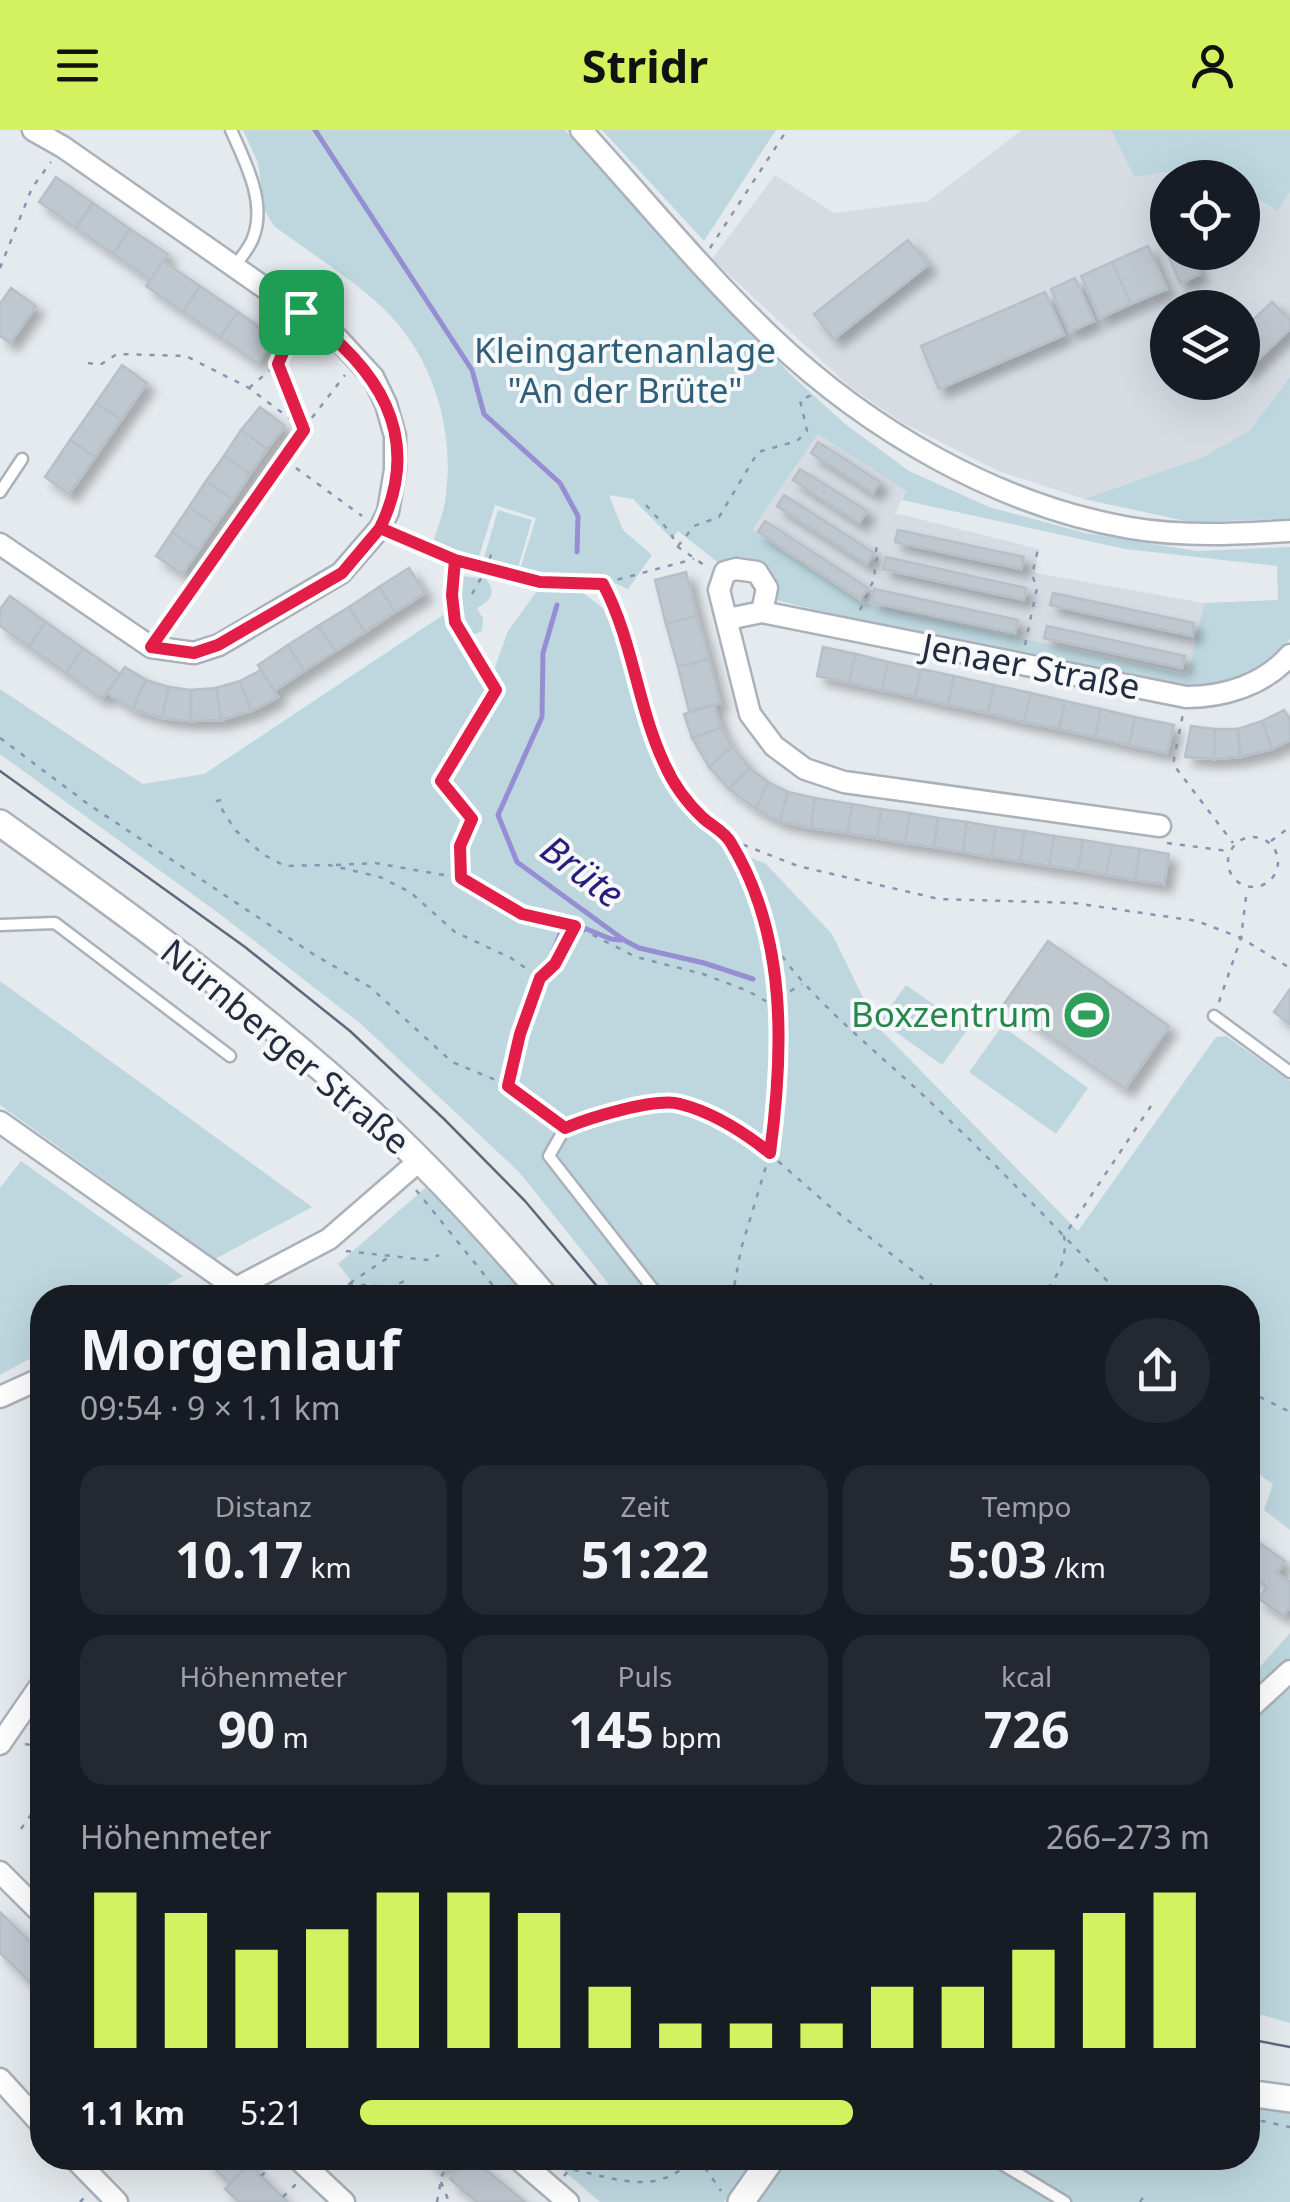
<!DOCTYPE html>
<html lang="de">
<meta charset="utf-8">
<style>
:root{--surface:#171b24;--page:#242831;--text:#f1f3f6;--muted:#9ea1a6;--accent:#d4f260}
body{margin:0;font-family:"Noto Sans",sans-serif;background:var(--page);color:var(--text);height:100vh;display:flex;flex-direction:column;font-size:38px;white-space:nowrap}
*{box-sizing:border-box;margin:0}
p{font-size:32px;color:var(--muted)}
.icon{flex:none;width:55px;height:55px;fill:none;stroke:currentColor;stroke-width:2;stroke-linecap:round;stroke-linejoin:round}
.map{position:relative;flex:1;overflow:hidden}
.drawer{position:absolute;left:30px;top:1155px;width:1230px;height:885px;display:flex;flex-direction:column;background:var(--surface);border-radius:40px;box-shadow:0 10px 40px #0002}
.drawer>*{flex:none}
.tools{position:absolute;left:1150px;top:30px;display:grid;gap:20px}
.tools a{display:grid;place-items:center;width:110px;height:110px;border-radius:50%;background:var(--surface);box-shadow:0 10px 40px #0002;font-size:50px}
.pin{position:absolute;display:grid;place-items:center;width:85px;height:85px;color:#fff;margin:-42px;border-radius:20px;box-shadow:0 5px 15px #0006}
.round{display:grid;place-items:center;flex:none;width:105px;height:105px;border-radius:52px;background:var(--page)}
.head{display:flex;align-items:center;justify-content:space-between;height:170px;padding:0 50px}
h1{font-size:55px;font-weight:700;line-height:75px}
.stats{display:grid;grid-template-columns:repeat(3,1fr);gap:15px;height:170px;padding:10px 50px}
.stats div{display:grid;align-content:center;border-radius:25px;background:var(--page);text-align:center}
.stats b{font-size:50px;font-weight:700}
.stats small{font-size:28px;font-weight:400}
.stats p{font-size:28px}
.chart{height:280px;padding:20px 50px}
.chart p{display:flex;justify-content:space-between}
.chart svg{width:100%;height:180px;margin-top:10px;stroke:var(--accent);stroke-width:6}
ul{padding:0 50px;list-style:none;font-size:32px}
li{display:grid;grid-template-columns:160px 120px 1fr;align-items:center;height:75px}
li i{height:25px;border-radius:12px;background:var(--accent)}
header{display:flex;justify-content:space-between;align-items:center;height:130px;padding:0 50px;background:var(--accent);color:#111;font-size:45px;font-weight:700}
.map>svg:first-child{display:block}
.built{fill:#d6dce2;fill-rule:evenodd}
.green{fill:#bed7df;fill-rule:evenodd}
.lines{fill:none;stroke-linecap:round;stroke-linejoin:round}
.stream{stroke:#968ed2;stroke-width:5}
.building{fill:#c0c8cf;stroke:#b7bfc8;stroke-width:2.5;filter:url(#shadow)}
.service-casing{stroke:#abb1ba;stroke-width:15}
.minor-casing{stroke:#abb1ba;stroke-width:25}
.tertiary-casing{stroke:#abb1ba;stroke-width:30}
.path{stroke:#8695b2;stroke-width:2.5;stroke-dasharray:5 8;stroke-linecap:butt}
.service{stroke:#fff;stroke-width:10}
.minor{stroke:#fff;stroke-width:20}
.tertiary{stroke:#fff;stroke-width:25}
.tram{stroke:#5f687c;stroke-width:2.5}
.route-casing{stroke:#fff;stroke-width:20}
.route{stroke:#e11d48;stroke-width:12}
.labels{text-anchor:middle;stroke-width:8;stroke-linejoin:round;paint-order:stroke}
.park-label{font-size:35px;fill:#2e5e78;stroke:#f6f8fa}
.street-label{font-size:35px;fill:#242d40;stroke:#f6f8fa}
.leisure-label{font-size:35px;fill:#27864d;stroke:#f6f8fa;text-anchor:end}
.water-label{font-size:38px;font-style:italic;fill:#291d7d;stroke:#f6f8fa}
</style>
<header><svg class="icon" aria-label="menu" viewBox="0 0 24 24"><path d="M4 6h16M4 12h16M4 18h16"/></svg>Stridr<svg class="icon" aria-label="person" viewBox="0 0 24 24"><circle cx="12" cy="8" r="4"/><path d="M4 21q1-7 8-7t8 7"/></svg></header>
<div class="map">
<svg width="1290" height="2072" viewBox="0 0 1290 2072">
<defs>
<filter id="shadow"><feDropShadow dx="8" dy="8" stdDeviation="5" flood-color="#0004"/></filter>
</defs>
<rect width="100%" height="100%" fill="#e5eaee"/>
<g class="built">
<path d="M1022,0h89l23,47 70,-11 18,11 -54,1v74h74l1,-62 33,21 14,-19v185l-41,54 -46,26 -119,42 -86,-28 -97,-49 -52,-36 -137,-127 63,-84 59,38 94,-12zM1168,178h74v74h-74z"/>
<polygon points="818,304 906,361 895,383 1039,419 1035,443 1204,473 1189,545 862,473 752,400"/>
</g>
<g class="green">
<path d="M243,0h322l224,243 55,50 65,48 80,36 96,26 112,18 93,-4v92c-36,40 -66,49 -118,46l-303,-62 -97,-24v-16l-52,-19 -42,-33 -6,8 -39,-40 -24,-4 14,35 29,25 -24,34 -32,-14 -77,-2 17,-55 -41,-13 -17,55 -46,-14c4,-15 11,-30 13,-45 11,-68 -11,-143 -60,-191 -30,-30 -77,-58 -111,-84l-9,-15 -7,-48zM818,304l88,57 -4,9 223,49 152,17 1,34 -74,3 -16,72 -326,-72 -110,-73z"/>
<polygon points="602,0 776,0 704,111"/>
<polygon points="1111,0 1290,0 1290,62 1277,81 1243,60 1242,48 1222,47 1204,36 1134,47"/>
<polygon points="1290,247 1290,389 1190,392 1084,369 1203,327 1249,301"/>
<polygon points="498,380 532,390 517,441 483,431"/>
<path d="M462,446l24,3c11,13 5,22 -9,29l6,11 -1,12 -10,4 -11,-9 4,-11c-9,-15 -13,-23 -3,-39z"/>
<polygon points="537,461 582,462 613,486 638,588 671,660 696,692 728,718 766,734 832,804 877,896 1078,1101 1216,907 1226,906 1290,951 1290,1400 1264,1380 1273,1354 1248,1337 1248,1168 619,1167 519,1042 361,894 221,785 0,624 0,559 143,654 204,644 443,485 487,559 508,501"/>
<polygon points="0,851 312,1077 215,1129 0,975"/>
<polygon points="906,855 968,899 942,935 880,891"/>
<polygon points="1002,896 1088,958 1056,1004 969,942"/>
<polygon points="21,1031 183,1146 144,1167 42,1168 42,1222 0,1245 0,1058"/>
<polygon points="425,1058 446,1073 527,1167 364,1167 338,1134"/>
<polygon points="1290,1503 1290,1893 1248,1881 1248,1550"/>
<polygon points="1248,1973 1290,1981 1290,2072 751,2072 782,2028 1248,2028"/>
<polygon points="549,2028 753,2028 724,2072 600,2072"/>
</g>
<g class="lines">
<g class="stream">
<polyline points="315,0 472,240 484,284 560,353 578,386 577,422"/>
<polyline points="557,475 543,523 542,587 498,685 517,732 624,810 639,818 704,833 753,849"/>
<polyline points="567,791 611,809 621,810"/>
<polyline points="549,831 563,797"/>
</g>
</g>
<g class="building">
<polygon points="56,47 93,73 76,98 39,72"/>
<polygon points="93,73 130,99 113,124 76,98"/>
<polygon points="130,99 168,124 150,150 113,124"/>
<polygon points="1168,103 1168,122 1190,122 1200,144 1180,153 1160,106"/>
<polygon points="908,110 928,135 834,209 814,184"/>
<polygon points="1148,116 1167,159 1131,174 1112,132"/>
<polygon points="163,131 200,156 183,182 146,156"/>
<polygon points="1112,132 1131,174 1100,188 1081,146"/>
<polygon points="1075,148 1094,191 1070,202 1051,159"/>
<polygon points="200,156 238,182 220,207 183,182"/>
<polygon points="11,158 36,176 10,213 0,206 0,174"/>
<polygon points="1045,162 1064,205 939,259 921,216"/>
<polygon points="1272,172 1290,190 1290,199 1242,245 1242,200"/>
<polygon points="238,182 275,208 257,233 220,207"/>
<polygon points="122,235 147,253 121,290 96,273"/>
<polygon points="96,273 121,290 95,327 70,310"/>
<polygon points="260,277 285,296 267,319 241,300"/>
<polygon points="241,300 267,319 250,344 224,326"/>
<polygon points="70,310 95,327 69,364 45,347"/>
<polygon points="818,312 880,352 873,363 811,323"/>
<polygon points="224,326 250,344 233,370 206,351"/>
<polygon points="800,339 867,381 859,393 793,350"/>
<polygon points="206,351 233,370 215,395 189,377"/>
<polygon points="784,365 874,423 867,434 777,376"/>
<polygon points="189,377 215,395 198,421 172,402"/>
<polygon points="765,391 868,458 860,469 758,402"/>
<polygon points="898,400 1024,427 1021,439 895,412"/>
<polygon points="172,402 198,421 182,444 156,426"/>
<polygon points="886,427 1026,458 1024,470 883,439"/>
<polygon points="409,438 425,463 395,482 379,457"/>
<polygon points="686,442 697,486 666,494 655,450"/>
<polygon points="379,457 395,482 365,502 349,477"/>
<polygon points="874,459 1018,490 1015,503 871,472"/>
<polygon points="1053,463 1194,493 1192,506 1050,475"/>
<polygon points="10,466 46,492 29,517 0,496 0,479"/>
<polygon points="349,477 365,502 335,521 318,496"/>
<polygon points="697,486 709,529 678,537 666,494"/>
<polygon points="46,492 83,518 66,543 29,517"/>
<polygon points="318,496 335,521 304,541 288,515"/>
<polygon points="1047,496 1185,526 1182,538 1044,508"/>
<polygon points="288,515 304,541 274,561 258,535"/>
<polygon points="823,517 856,524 849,553 817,546"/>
<polygon points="83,518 120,544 102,569 66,543"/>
<polygon points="856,524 888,532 882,560 849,553"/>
<polygon points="709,529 720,573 689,581 678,537"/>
<polygon points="888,532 921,539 915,567 882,560"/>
<polygon points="125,537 146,550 133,579 107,563"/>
<polygon points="921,539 954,546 948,575 915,567"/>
<polygon points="261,540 278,567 251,581 240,551"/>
<polygon points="954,546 994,555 988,583 948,575"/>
<polygon points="146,550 169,557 162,588 133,579"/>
<polygon points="240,551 251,581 221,590 216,558"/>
<polygon points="994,555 1031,563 1024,592 988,583"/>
<polygon points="169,557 191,560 191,591 162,588"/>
<polygon points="216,558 221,590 191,591 191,560"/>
<polygon points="1031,563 1065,571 1059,599 1024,592"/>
<polygon points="1065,571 1101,579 1095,607 1059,599"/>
<polygon points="714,575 721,598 692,608 684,584"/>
<polygon points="1101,579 1135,587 1129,615 1095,607"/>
<polygon points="1284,580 1290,589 1290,610 1272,619 1262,591"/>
<polygon points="1135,587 1174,595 1167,623 1129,615"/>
<polygon points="1262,591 1272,619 1240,627 1238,599"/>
<polygon points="1191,596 1215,599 1214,629 1185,627"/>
<polygon points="721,598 732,617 709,637 692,608"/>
<polygon points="1215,599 1238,599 1240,627 1214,629"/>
<polygon points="732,617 750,638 729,659 709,637"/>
<polygon points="750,638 768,652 756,679 729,659"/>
<polygon points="768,652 788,662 780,691 756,679"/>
<polygon points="788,662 815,668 811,698 780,691"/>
<polygon points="815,668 852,674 848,703 811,698"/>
<polygon points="852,674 881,679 877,708 848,703"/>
<polygon points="881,679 910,683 905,713 877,708"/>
<polygon points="910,683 938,688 934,717 905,713"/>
<polygon points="938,688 967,692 963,722 934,717"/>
<polygon points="967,692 996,697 991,727 963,722"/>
<polygon points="996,697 1025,701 1020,731 991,727"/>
<polygon points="1025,701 1054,706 1049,736 1020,731"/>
<polygon points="1054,706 1083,710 1078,740 1049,736"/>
<polygon points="1083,710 1112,715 1106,745 1078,740"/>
<polygon points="1112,715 1140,719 1135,750 1106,745"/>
<polygon points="1140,719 1169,724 1164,754 1135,750"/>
<polygon points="1048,811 1169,896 1125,959 1004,874"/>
<polygon points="1290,859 1290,894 1274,882"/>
<polygon points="1248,1405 1285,1431 1277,1443 1290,1452 1290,1477 1283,1486 1258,1468 1267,1457 1248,1443"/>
<polygon points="0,1782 42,1823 42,1864 0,1823"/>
<polygon points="204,2028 255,2028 230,2054"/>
<polygon points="424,2028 460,2028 464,2031 455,2041 445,2033 439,2040"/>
<polygon points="467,2028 472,2028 525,2072 477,2072 450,2049"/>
<polygon points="249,2034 288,2072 239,2072 225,2059"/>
</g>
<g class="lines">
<g class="service-casing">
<g id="service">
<path d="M231,0c14,32 36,72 22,108 -3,9 -12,19 -17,27"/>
<polyline points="0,362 22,329"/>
<polyline points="152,516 288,322"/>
<polyline points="0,795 55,793 230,926"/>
<polyline points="1214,886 1290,942"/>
<polyline points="565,998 549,1026 660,1168"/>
<polyline points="992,2028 1065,2072"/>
</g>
</g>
<g class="minor-casing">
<g id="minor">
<path d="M581,0c63,69 123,143 191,208 97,92 225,167 358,190 53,9 107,6 160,3"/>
<polyline points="0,414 151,517 194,523 219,515 341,443 380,398 388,382 395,340 395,306 386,274 373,247 338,209 63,17 33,0"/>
<polyline points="762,482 767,458 757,442 736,439 725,442 719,460 750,584 774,616 805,639 844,652 1160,696"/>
<path d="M728,489l34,-7 424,85c38,0 78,-12 104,-42"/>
<polyline points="0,992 250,1168"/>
<polyline points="217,1168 329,1109 419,1031"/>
<polyline points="0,1267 42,1248"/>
<polyline points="1248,1580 1290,1541"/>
<polyline points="0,1614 42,1553"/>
<polyline points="0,1742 42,1784"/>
<polyline points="0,1949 42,1995"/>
<polyline points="74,2028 117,2072"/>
<polyline points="297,2028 344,2072"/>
<polyline points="517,2028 568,2072"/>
</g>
</g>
<g class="tertiary-casing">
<g id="tertiary">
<path d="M0,693c112,80 224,161 328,251 78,68 150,144 218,224"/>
<polyline points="1248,1963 1290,1969"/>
<polyline points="741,2072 772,2028"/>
</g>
</g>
<g class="path">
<polyline points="710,118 787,0"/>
<polyline points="0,138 32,58 51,32"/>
<polyline points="292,202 278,234 300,297"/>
<polyline points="88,233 100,235 117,224 186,226 249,258 304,299 296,310"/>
<polyline points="249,258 276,235"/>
<polyline points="304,298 345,245"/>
<polyline points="296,338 362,386"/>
<polyline points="646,375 670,402 678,417 707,437"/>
<path d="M395,405l60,25 85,22 63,1c33,64 36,138 70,201 14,24 47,40 58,59 18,30 23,68 41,98 33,55 107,112 154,157 69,64 132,133 198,200"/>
<polyline points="678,416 694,396 719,387 758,322 797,311 807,301 800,270 812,265"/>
<polyline points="605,453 694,429"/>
<polyline points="472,464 487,438 493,418"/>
<polyline points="860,480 875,447 874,435 880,423 876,421 878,410"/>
<polyline points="1025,515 1037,458 1032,445 1038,419"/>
<polyline points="1179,604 1183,584"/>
<polyline points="0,608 88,674 313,824 370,857 452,932 508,955 554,988"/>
<polyline points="1177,614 1173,634 1233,713"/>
<polyline points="221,670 217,671 235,700 264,725 285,736 329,735 380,747 410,762 455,802 511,828 540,848 520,905 508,954"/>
<circle cx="1253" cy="732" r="25"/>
<polyline points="731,710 798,736 939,769 1074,773 1197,791 1241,808 1290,838"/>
<polyline points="1271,711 1290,697"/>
<polyline points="1167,713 1228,721"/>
<polyline points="336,735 375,733 461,748 460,716 472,689 441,651 496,561 455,492 452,465 455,430"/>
<polyline points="463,749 522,785 575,796 636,827 703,844 748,861 776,877"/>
<polyline points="541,847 555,834 575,796"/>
<polyline points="779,868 802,854"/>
<polyline points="1219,872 1241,808 1247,759"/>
<polyline points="577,993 597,985 677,972 746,1003 828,1075 948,1168"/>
<polyline points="416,1060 503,1168"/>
<polyline points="346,1121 427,1130 439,1125"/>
<polyline points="350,1153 389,1127"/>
<polyline points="326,1168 349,1154 391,1157 407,1150"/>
<polyline points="732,1168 741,1119 770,1023 778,963 777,869 771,811"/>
<path d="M1039,1168c17,-17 29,-38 25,-62l89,-133"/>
<polyline points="1248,1261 1290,1282"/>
<polyline points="25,1614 42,1617"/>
<polyline points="21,1699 42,1669"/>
<polyline points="39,1957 42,1959"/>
<polyline points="1248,1988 1290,1997"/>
<polyline points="695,2029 705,2038 721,2061"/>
<polyline points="571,2038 579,2028"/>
<polyline points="261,2046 278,2030"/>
<path d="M564,2046l6,-7c46,9 87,29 124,-11"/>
<polyline points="441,2052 449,2072"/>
<polyline points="283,2067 296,2054"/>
<polyline points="80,2072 87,2065"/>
<polyline points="437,2072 442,2045 449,2036"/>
<polyline points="1140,2072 1146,2063"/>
</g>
<use href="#service" class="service"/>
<use href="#minor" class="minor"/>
<use href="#tertiary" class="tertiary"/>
<g class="tram">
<polyline points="0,641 245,817 350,901 444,989 525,1071 607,1168"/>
<polyline points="1248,1909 1290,1917"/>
</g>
</g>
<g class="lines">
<g class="route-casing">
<path id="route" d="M301,182l-23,52 26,66 -153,217 43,6 24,-8 124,-72 38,-45 75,32 -3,35 3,27 41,68 -55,91 31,38 -12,27 1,32 61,36 53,12 -20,38 -15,14 -20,56 -12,52 57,42c24,-10 91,-31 115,-24 32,8 65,29 90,49 14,-103 17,-218 -39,-310 -6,-11 -19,-17 -28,-25 -17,-16 -30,-34 -39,-55 -27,-58 -31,-123 -61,-179l-63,-2 -85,-22 -75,-32c46,-94 -5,-163 -79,-216"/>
</g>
<use href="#route" class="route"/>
</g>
<defs>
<g id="stadium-disc" transform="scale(2.5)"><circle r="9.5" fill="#2e9e5b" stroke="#f6f8fa"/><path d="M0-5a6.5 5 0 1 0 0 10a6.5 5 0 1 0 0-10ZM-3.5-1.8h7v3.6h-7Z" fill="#fff"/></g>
</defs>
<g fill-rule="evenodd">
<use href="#stadium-disc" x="1087" y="885"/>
</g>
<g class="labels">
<g class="park-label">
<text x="625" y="233">Kleingartenanlage<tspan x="625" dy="40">"An der Brüte"</tspan></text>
</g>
<g class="street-label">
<text transform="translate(1031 537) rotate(11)" y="12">Jenaer Straße</text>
<text transform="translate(285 917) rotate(40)" y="12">Nürnberger Straße</text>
</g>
<g class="leisure-label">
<text x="1052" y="897">Boxzentrum</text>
</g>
<g class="water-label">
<text transform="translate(582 742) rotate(37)" y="13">Brüte</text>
</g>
</g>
</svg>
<div class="tools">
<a><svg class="icon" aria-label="locate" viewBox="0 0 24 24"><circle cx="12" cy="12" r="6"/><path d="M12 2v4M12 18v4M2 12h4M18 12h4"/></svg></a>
<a><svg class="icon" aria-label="layers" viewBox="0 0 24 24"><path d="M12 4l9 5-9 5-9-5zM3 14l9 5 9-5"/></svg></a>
</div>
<div class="pin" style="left:301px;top:182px;background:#1e9e55"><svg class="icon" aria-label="arrive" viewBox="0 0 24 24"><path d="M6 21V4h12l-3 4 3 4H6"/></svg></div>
<section class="drawer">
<div class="head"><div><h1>Morgenlauf</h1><p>09:54 · 9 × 1.1 km</p></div><a class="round"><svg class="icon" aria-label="share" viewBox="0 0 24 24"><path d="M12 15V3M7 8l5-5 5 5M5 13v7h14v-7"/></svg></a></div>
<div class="stats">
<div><p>Distanz</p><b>10.17<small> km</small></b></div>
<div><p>Zeit</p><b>51:22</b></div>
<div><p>Tempo</p><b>5:03<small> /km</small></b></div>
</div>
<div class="stats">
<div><p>Höhenmeter</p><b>90<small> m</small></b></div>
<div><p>Puls</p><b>145<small> bpm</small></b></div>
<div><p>kcal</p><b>726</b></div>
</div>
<div class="chart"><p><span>Höhenmeter</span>266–273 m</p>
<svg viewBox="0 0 160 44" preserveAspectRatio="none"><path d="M5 44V6M15 44V11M25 44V20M35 44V15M45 44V6M55 44V6M65 44V11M75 44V29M85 44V38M95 44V38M105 44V38M115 44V29M125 44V29M135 44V20M145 44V11M155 44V6"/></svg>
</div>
<ul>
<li><b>1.1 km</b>5:21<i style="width:58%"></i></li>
</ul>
</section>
</div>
